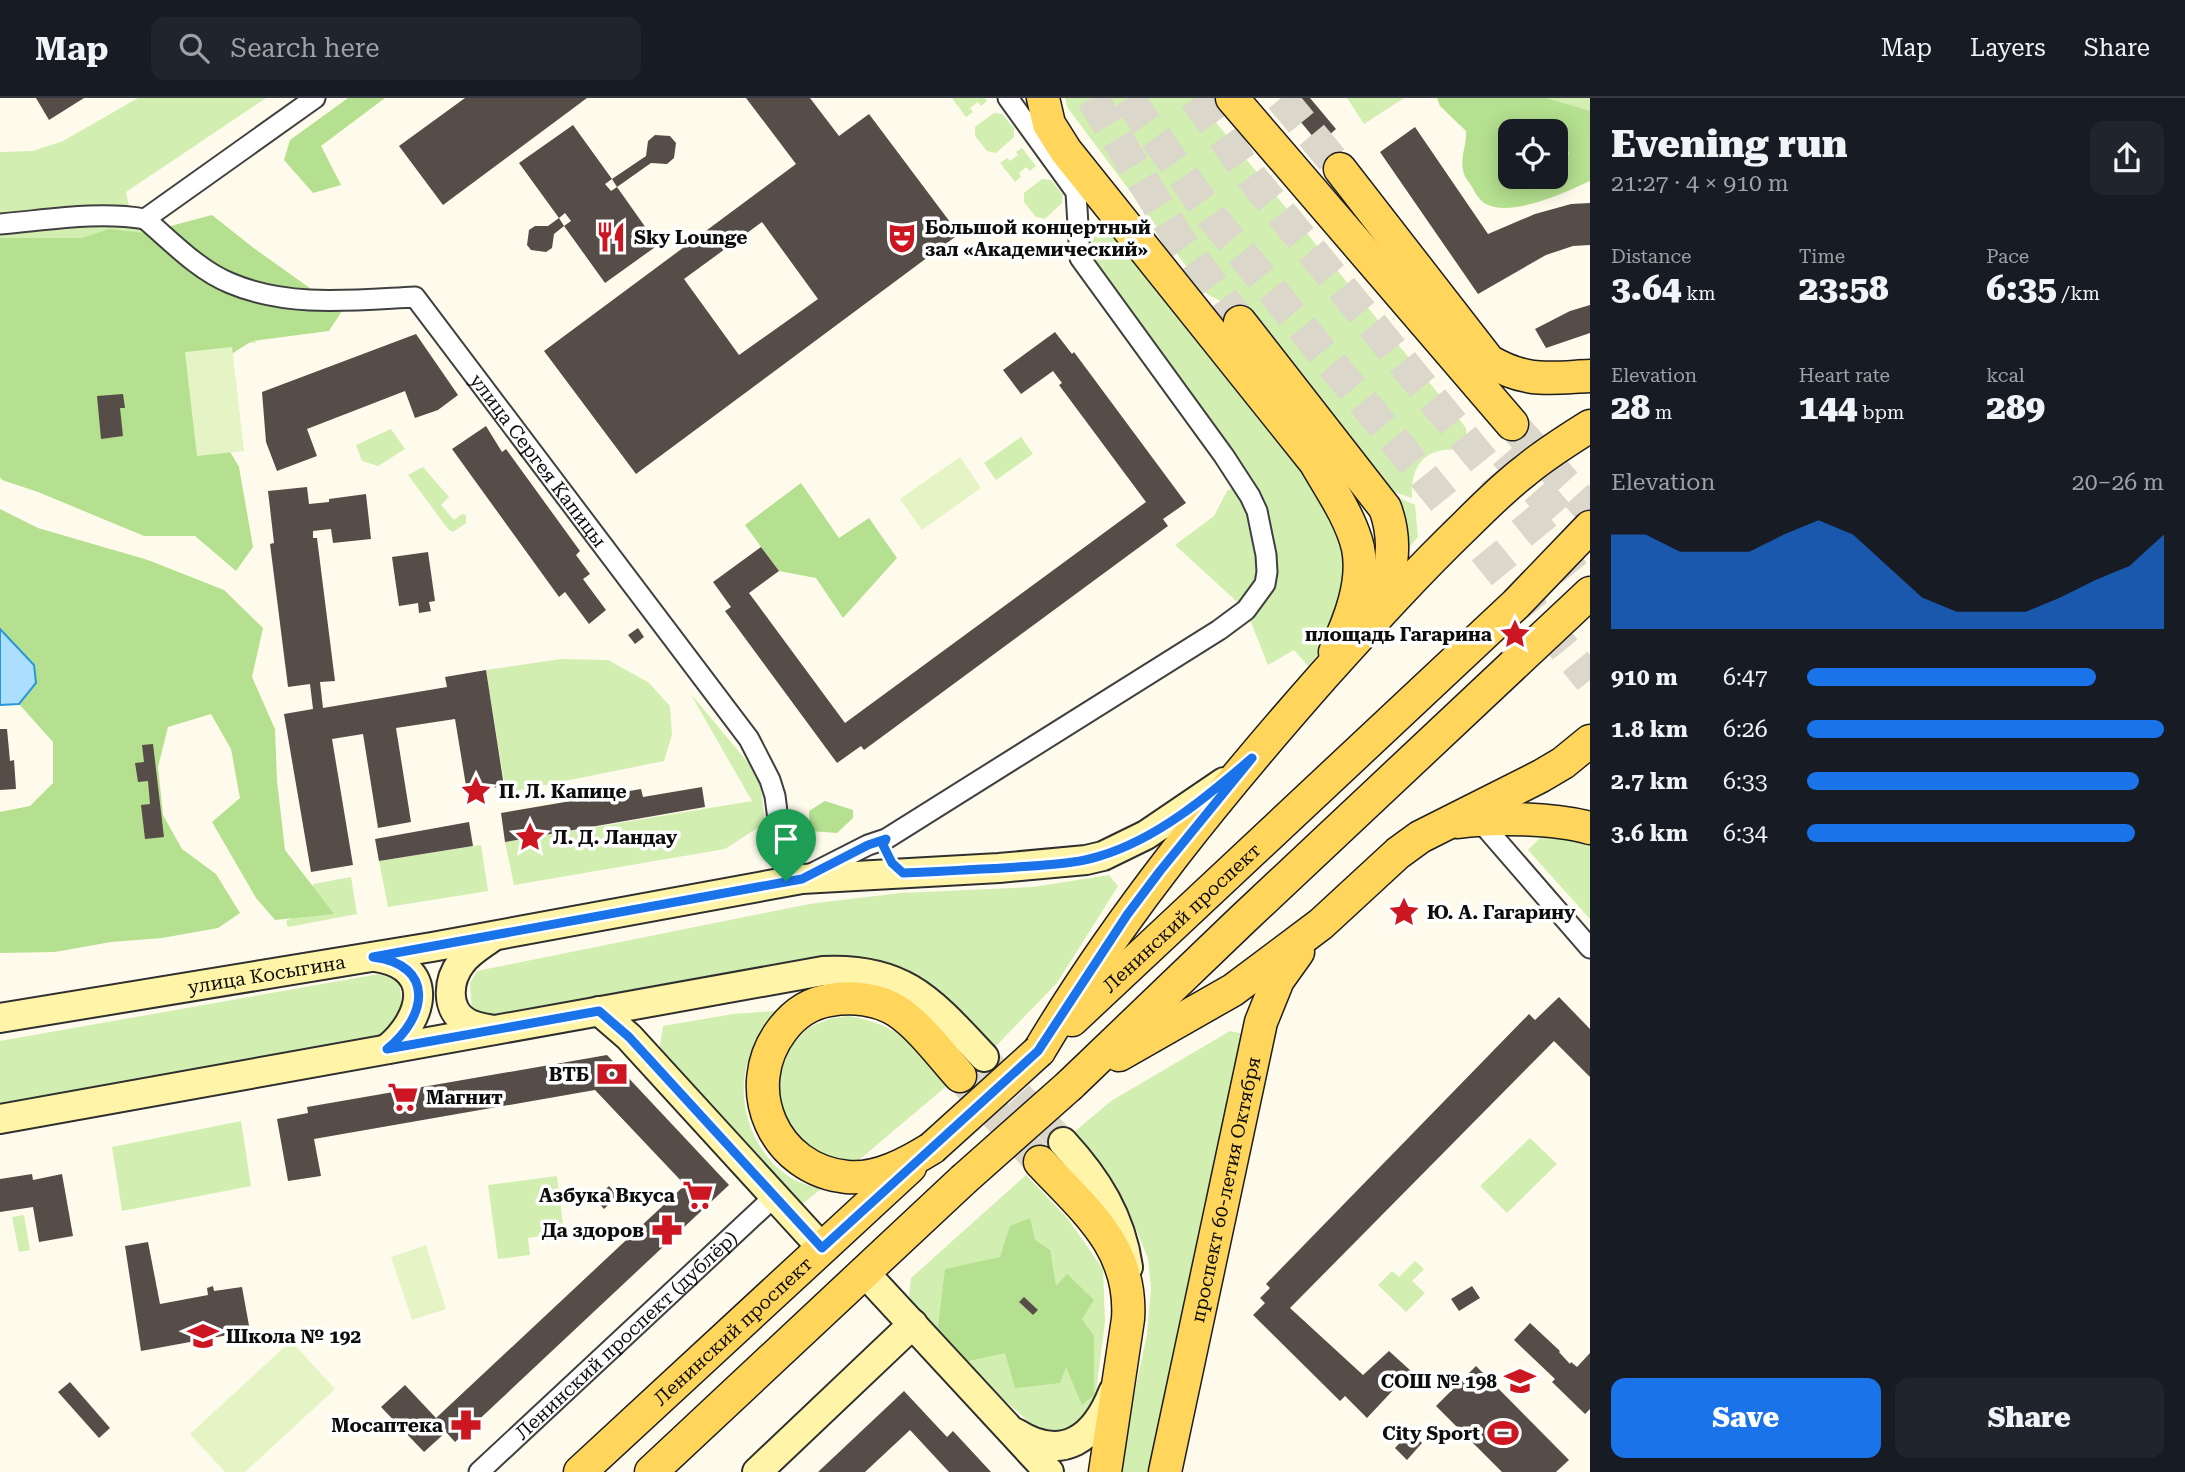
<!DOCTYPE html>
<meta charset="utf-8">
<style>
:root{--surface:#171b24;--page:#20242c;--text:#f1f3f6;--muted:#9ea1a6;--line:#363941;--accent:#1a73e8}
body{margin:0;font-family:"Roboto Serif",serif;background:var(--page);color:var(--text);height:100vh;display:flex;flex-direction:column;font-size:26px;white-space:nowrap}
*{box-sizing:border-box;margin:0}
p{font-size:23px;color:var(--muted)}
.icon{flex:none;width:38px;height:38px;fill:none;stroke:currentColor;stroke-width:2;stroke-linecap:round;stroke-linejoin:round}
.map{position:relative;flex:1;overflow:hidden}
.drawer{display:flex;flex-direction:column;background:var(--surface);width:595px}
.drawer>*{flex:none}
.controls{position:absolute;left:1498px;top:21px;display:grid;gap:14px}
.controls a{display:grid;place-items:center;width:70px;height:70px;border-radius:14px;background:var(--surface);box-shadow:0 4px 18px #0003;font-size:35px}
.pin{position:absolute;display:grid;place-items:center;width:60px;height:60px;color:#fff;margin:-72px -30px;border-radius:50% 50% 50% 0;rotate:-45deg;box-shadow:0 0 7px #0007}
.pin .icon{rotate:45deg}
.round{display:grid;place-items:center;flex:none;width:74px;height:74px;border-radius:14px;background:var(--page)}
.head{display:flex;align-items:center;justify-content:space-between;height:119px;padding:0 21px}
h1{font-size:38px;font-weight:800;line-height:52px}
.metrics{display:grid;grid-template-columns:repeat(3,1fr);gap:10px;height:119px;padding:7px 21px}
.metrics div{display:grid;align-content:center}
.metrics b{font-size:35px;font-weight:800}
.metrics small{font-size:19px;font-weight:400}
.metrics p{font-size:19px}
.chart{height:196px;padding:14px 21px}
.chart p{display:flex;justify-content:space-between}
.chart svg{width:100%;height:126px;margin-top:7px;fill:var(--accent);opacity:.7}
.primary-button{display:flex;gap:14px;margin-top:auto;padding:14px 21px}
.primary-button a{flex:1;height:80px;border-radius:14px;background:var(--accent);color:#fff;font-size:28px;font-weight:800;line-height:80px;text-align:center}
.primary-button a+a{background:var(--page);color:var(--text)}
ul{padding:0 21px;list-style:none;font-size:23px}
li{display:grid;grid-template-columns:112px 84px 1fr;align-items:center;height:52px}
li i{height:18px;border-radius:9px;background:var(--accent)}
header{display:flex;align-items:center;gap:42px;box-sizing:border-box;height:98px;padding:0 35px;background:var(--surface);border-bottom:2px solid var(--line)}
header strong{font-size:33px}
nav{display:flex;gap:38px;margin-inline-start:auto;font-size:24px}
.search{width:490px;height:63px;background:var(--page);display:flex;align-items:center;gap:18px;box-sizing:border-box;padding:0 24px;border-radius:14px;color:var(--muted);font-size:26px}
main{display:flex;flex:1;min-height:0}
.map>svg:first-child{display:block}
.green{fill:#d2eeb1}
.forest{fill:#b5e08f;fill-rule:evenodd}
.pitch{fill:#e4f4c4}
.water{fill:#abdffd;stroke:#2997dc;stroke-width:2}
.building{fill:#574d48;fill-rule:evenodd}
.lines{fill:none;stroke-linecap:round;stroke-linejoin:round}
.secondary-tunnel{stroke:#dbd7cb;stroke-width:28;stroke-dasharray:28 14;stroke-linecap:butt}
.primary-tunnel{stroke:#dbd7cb;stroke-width:32;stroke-dasharray:32 16;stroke-linecap:butt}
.street-casing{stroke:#404040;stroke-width:23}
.secondary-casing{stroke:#2f2f2f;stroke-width:32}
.primary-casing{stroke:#1e1e1e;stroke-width:35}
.street{stroke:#fff;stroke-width:19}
.secondary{stroke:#fff4a7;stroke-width:28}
.primary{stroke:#ffd55c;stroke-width:32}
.primary-bridge-casing{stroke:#1e1e1e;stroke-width:35;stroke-linecap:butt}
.primary-bridge{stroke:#ffd55c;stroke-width:32}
.route-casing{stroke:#fff;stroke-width:14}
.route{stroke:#1a73e8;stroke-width:9}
.labels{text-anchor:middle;stroke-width:7;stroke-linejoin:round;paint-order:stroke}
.poi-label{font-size:19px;font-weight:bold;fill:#0d0d0d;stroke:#fff;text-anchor:start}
.street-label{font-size:19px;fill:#0d0d0d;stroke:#fff}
</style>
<header>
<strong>Map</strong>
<div class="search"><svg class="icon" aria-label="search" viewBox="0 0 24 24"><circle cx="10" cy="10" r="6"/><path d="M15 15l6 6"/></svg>Search here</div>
<nav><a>Map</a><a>Layers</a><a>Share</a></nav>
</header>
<main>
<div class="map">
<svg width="1590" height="1374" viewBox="0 0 1590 1374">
<rect width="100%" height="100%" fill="#fffbec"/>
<g class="green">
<polygon points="138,0 266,0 126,94 132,123 257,245 39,231 0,238 0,54 33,53 63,43"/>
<polygon points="952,0 985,0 987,3 981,8 978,4 970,10 973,14 966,19"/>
<path d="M1065,0h131l259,316 11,14 2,23c-38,-7 -58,9 -56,47l-21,-7 -138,-173 -46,-24 -140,-187z"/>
<polygon points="1347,0 1404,0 1364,26"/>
<polygon points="1531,0 1590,0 1590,20"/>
<polygon points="994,15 1002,16 1014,30 1014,39 996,55 987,53 975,38 975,29"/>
<polygon points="1022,50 1036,68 1030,73 1026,69 1019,75 1021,79 1015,84 1000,65 1007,60 1010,63 1018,57 1016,54"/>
<polygon points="1042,81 1051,82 1063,97 1062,105 1045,121 1036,119 1024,104 1024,95"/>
<polygon points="1109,127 1303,372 1337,431 1348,465 1329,544 1308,568 1294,552 1268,567 1246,512 1175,447 1214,418 1227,393 1241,385 1080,160 1090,142"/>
<polygon points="391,331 405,351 378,368 362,363 356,347"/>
<polygon points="1021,339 1033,356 996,382 984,365"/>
<polygon points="423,369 449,399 441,407 454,422 462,416 466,417 466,425 453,434 448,431 408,377"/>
<polygon points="1393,397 1415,407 1418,439 1404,455"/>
<polygon points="561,561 608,562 648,584 670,608 672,637 664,663 506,695 486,572"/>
<polygon points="690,595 760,679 765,725 725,751 514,787 505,744 752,703"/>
<polygon points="1544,736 1590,744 1590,821 1528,752"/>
<polygon points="481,747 488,793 388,809 379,763"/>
<polygon points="1109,777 1118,788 1057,885 995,949 910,873 876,862 838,860 483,923 472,914 470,885 477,873 809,806 900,795 1033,789"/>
<path d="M351,779l6,37 -69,13 -2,-6c20,-9 25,-14 27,-37z"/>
<polygon points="379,876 399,883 404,921 390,937 0,1005 0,943"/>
<path d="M788,912c-14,14 -33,32 -40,51 -14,43 7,98 47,119 8,4 17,6 26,9l-20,16 -142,-153 4,-26 70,-12z"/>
<path d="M848,918c52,8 68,32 101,68l-96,81 -24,-2 -34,-21 -21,-43 9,-40 11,-18 16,-14 19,-8z"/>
<polygon points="1230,933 1244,936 1181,1224 1176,1273 1152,1374 1118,1374 1147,1236 1151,1190 1148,1161 1129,1113 1109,1082 1067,1040 1111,1003"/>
<polygon points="241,1023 251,1088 122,1113 112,1049"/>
<polygon points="1530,1040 1557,1066 1507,1115 1480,1088"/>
<polygon points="1026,1077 1068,1121 1103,1171 1105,1223 1094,1310 1078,1330 1040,1334 927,1232 909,1198 911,1180"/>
<polygon points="557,1078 564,1135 528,1140 530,1157 498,1161 488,1087"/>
<polygon points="24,1117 30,1152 19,1154 12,1119"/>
<polygon points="1415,1163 1424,1171 1412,1183 1425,1195 1406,1214 1378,1187 1392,1173 1399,1179"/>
</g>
<g class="forest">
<polygon points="348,0 385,0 321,48 341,87 313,95 284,62 290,42"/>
<path d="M1437,0h109l44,13v70c-24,11 -79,37 -104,23 -6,-3 -10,-10 -14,-17 -2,-4 -7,-9 -8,-13 -5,-16 3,-28 2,-43l-26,-25zM1510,33h46v46h-46z"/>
<polygon points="212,117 255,151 342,213 329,233 252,243 214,267 214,326 239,369 253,449 236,473 195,438 144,438 38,394 2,382 0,379 0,140 82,140 109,131 144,135"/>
<polygon points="801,385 839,440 869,420 897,460 843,520 816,480 779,473 745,427"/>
<polygon points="0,411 38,430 148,462 224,492 263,530 252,579 275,631 277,683 285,752 334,816 275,822 256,800 212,724 240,700 231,651 211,616 168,629 158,669 163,717 182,751 216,776 240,815 218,830 162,840 111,844 55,854 0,855 0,714 30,708 53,685 53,644 19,606 36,585 34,567 0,531"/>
<polygon points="825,703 853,712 853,720 837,735 810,733 809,713"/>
<polygon points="1030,1120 1035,1142 1050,1152 1056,1188 1067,1176 1094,1202 1082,1221 1094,1238 1094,1297 1082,1307 1066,1269 1060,1285 1015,1290 1005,1255 968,1263 938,1230 945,1171 1000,1159 1010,1128"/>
</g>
<g class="pitch">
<polygon points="1556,40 1563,40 1569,55 1563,70 1556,70"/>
<polygon points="232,249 244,353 197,358 185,254"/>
<polygon points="960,359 981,390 922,432 900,401"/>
<polygon points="426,1147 446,1211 412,1222 391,1159"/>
<polygon points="291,1243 335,1291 245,1374 225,1374 190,1336"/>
</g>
<polygon class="water" points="0,531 34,567 36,585 19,606 0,607"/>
<g class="building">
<polygon points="36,0 84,0 49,22"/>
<polygon points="465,0 587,0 443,107 399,48"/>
<path d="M746,0h64l29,38 30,-22 90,120 -323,240 -92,-123 252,-187zM762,124l56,77 -79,56 -55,-76z"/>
<polygon points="1281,0 1310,0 1336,31 1319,46"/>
<polygon points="573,27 612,81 605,86 611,93 617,89 658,147 605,185 564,128 571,123 565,115 559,120 519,65"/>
<polygon points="1415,29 1488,136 1535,116 1571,106 1590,105 1590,147 1573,148 1546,157 1478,196 1380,54"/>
<polygon points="655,37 670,38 676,45 674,60 667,66 651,65 617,89 612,81 646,58 648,43"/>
<polygon points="559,120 564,128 554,136 552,150 546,154 531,152 527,147 529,132 535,128 548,128"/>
<polygon points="1590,207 1590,235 1546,250 1535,231 1570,213"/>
<polygon points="1055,234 1072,256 1074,254 1186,405 1163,421 1168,428 864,652 861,648 837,665 725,513 731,509 713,484 761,449 779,473 749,495 845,625 1146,404 1059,287 1062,285 1053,273 1021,296 1003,272"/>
<polygon points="416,236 458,297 438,312 415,320 405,293 307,331 317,358 277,373 266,344 262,294"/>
<polygon points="123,296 125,310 120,310 123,338 101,341 97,298"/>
<polygon points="486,328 502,354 506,351 580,453 576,457 590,476 583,481 606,512 589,526 565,494 559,499 452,351"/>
<polygon points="307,389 309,406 329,404 329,401 366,396 371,441 333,445 331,431 313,433 313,440 317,440 335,583 320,584 323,610 447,589 445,579 486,572 504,688 467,694 455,621 396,630 411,724 378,730 363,636 332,641 353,767 311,774 284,616 313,611 310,586 288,589 270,446 274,445 268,393"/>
<polygon points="428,454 435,503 429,504 431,513 419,515 418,505 399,508 392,459"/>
<polygon points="638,530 644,539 635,546 628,537"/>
<polygon points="0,631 7,631 10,663 14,662 16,691 0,692"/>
<polygon points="153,646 164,739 145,741 141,707 150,706 148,683 138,684 135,665 144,664 142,647"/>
<polygon points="702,689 705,709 505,744 501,715 641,691 643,699"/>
<polygon points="469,724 473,748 379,763 375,741"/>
<polygon points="1559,899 1590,931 1590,979 1554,943 1290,1210 1363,1277 1389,1253 1411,1273 1367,1320 1345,1298 1340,1303 1253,1217 1265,1205 1260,1200 1270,1190 1266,1186 1529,916 1535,922"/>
<polygon points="607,957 729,1087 455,1344 446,1334 424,1354 381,1309 405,1287 436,1320 685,1087 595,992 314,1041 321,1078 288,1083 277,1021 308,1015 307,1009"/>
<polygon points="32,1076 33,1082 62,1076 73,1138 39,1144 33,1109 0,1114 0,1081"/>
<polygon points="609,1088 618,1098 604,1111 595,1101"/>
<polygon points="148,1144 160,1206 208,1197 207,1190 213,1188 214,1193 242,1189 250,1233 141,1253 125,1148"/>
<polygon points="1472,1188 1480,1200 1459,1213 1451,1201"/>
<polygon points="1024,1199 1038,1212 1033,1217 1019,1204"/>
<polygon points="1530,1225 1560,1253 1559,1254 1570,1266 1571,1264 1577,1269 1590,1255 1590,1311 1585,1316 1552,1284 1555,1281 1514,1242"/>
<polygon points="1476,1268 1569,1362 1556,1374 1502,1374 1436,1308"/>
<polygon points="70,1284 110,1330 99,1340 58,1294"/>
<polygon points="904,1293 947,1339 953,1333 991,1374 949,1374 910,1332 865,1374 818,1374"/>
<polygon points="1410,1334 1422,1345 1407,1362 1395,1350"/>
</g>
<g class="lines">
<polyline class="secondary-tunnel" points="990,966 1063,1044"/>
<g class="primary-tunnel">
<polyline points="1092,0 1181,145 1240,224"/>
<polyline points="1128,0 1212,119 1590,582"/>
<polyline points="1195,0 1253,81 1590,494"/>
<polyline points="1281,0 1340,71"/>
<polyline points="1512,326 1590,412"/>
<polyline points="1505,356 1590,453"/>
<polyline points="960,978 1040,1064"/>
</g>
<g class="street-casing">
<g id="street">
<path id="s1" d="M145,121c26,22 53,51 85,64 58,25 124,17 185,14l334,442 21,41 5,16 11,86"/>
<polyline points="145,121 315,0"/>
<path d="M0,126c48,-4 98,-13 145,-5"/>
<polyline points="1479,722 1590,850"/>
<polyline points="809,777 868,747 886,741 1219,532 1246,512 1265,486 1267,474 1266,457 1257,413 1250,398 1224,358 1080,160 1076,94 1008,0"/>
<path id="s2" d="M479,1374l295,-275"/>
</g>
</g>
<g class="secondary-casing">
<g id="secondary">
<path d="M491,840c-11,8 -22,14 -30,25 -13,17 -16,46 5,59 8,5 17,6 27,8"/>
<path d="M375,859c61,9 50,61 12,92"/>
<polyline points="599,913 629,939 822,1150"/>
<path id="s3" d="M0,920l432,-71 370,-68 197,-11 87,-8 17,-4 43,-21 78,-53"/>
<path d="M0,1021l823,-148c82,-4 109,31 161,86"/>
<path d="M1063,1044c34,37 58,75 65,125"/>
<polyline points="864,1174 1049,1374"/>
<path d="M1016,1335c47,30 79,5 97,-41"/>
<polyline points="757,1374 913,1226"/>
</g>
</g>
<g class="primary-casing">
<g id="primary">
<path d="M1043,0l6,26 17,27 249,311c15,26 36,56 43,86 7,35 -9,74 -23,104"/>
<polyline points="1232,0 1512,326"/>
<path d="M1340,71l149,192c38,22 59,17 101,15"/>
<path d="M1240,224l145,186c13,35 7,69 -9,101"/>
<path d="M1458,724c37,-5 96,-4 132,6"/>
<path id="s4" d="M1072,922l444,-416 74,-77"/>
<path d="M1039,953c81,-136 181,-258 285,-376 46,-51 92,-102 142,-150 19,-19 38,-38 59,-54 20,-17 43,-31 65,-45"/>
<polyline points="1119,957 1233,892 1321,826 1398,755 1420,739 1541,678 1563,665 1590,643"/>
<polyline points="1070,987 1242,822 1590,495"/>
<path d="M932,1050c-24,15 -55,32 -85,29 -73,-7 -109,-89 -65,-147 12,-16 28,-27 48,-30 22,-4 48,-1 67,11 24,16 44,44 63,65"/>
<path d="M1040,1064c45,48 93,86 88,157l-23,153"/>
<path id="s5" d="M580,1374l330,-305"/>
<polyline points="651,1374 963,1082"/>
<path id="s6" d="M1165,1374l96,-450 17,-42 20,-28"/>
</g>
</g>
<use href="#street" class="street"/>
<use href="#secondary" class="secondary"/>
<use href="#primary" class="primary"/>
<g class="primary-bridge-casing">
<g id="primary-bridge">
<polyline points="932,1050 1039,953"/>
<polyline points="963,1082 1070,987"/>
</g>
</g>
<use href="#primary-bridge" class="primary-bridge"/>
</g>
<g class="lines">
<g class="route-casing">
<path id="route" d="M1252,660l-92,113 -33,44 -89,136 -216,197 -193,-211 -30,-26 -212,38c40,-32 49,-84 -14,-92l429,-78 66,-34 18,-6 -3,6 9,18 11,10c43,-2 86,-4 129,-7 23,-2 46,-3 68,-10 57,-17 108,-60 152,-98z"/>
</g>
<use href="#route" class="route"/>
</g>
<defs>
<g id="restaurant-bare" transform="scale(2.415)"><path d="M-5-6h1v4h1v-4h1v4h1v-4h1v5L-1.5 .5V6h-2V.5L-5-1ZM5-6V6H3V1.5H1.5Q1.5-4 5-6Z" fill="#cc1621" stroke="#fff" stroke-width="2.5" paint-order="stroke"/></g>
<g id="theatre-bare" transform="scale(2.415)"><path d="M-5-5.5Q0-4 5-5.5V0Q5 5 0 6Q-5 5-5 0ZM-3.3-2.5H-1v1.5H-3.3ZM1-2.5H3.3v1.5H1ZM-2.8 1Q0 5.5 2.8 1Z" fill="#cc1621" stroke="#fff" stroke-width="2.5" paint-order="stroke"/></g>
<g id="sight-bare" transform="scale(2.415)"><path d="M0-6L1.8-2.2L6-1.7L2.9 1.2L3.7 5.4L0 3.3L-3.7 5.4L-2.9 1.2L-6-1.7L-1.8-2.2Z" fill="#cc1621" stroke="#fff" stroke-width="2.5" paint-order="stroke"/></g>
<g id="bank-bare" transform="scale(2.415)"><path d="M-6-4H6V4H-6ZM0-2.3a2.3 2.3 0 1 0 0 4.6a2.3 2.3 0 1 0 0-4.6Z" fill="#cc1621" stroke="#fff" stroke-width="2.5" paint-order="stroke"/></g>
<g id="supermarket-bare" transform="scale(2.415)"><path d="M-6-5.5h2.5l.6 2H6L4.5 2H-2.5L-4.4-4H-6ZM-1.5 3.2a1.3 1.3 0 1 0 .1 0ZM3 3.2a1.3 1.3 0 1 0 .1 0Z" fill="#cc1621" stroke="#fff" stroke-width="2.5" paint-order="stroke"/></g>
<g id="pharmacy-bare" transform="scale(2.415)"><path d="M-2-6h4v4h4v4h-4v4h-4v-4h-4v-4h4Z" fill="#cc1621" stroke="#fff" stroke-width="2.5" paint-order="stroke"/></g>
<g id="school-bare" transform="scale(2.415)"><path d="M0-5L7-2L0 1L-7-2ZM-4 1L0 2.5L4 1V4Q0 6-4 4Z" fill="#cc1621" stroke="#fff" stroke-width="2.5" paint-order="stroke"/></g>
<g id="stadium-bare" transform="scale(2.415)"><path d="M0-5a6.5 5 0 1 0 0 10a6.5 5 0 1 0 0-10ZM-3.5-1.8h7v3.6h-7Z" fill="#cc1621" stroke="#fff" stroke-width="2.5" paint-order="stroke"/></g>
</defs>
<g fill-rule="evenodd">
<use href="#restaurant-bare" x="611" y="139"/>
<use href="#theatre-bare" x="902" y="140"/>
<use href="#sight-bare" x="1515" y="536"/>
<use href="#sight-bare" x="476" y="693"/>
<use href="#sight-bare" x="530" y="739"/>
<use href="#sight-bare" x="1404" y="814"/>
<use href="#bank-bare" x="612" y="976"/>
<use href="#supermarket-bare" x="403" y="999"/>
<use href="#supermarket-bare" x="698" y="1097"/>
<use href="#pharmacy-bare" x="667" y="1132"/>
<use href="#school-bare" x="203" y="1238"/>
<use href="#school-bare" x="1520" y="1283"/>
<use href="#pharmacy-bare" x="466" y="1327"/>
<use href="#stadium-bare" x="1503" y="1335"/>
</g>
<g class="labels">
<g class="poi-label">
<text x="925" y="136">Большой концертный<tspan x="925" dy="22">зал «Академический»</tspan></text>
<text x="634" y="146">Sky Lounge</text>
<text x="1492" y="543" text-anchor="end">площадь Гагарина</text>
<text x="499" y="700">П. Л. Капице</text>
<text x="553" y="746">Л. Д. Ландау</text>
<text x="1427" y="821">Ю. А. Гагарину</text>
<text x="589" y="983" text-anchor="end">ВТБ</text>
<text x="426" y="1006">Магнит</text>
<text x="675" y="1104" text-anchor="end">Азбука Вкуса</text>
<text x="644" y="1139" text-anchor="end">Да здоров</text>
<text x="226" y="1245">Школа № 192</text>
<text x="1497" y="1290" text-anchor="end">СОШ № 198</text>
<text x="443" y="1334" text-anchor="end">Мосаптека</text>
<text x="1480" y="1342" text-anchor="end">City Sport</text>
</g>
<g class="street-label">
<text dy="7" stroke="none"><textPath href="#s1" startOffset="499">улица Сергея Капицы</textPath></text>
<text dy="7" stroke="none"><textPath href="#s4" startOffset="150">Ленинский проспект</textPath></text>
<text dy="7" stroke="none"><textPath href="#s3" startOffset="270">улица Косыгина</textPath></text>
<text dy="7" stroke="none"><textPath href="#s6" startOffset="289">проспект 60-летия Октября</textPath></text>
<text dy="7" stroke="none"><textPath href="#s5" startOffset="208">Ленинский проспект</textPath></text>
<text dy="7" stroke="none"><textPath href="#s2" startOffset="201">Ленинский проспект (дублёр)</textPath></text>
</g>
</g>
</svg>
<div class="controls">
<a><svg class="icon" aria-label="locate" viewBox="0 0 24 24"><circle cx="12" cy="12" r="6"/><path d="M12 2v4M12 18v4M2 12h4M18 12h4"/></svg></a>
</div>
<div class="pin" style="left:786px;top:783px;background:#1e9e55"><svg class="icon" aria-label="arrive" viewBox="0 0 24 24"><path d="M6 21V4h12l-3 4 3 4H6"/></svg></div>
</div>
<section class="drawer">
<div class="head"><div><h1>Evening run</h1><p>21:27 · 4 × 910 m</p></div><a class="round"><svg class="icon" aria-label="share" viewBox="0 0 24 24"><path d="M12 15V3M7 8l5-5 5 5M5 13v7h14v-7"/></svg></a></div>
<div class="metrics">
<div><p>Distance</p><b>3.64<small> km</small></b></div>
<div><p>Time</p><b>23:58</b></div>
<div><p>Pace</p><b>6:35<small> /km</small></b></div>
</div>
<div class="metrics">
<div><p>Elevation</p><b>28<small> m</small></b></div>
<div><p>Heart rate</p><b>144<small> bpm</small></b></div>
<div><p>kcal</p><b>289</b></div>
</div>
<div class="chart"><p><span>Elevation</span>20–26 m</p>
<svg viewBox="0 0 160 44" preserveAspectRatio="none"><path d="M0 44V11L10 11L20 17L30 17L40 17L50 11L60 6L70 11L80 22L90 33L100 38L110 38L120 38L130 33L140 27L150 22L160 11V44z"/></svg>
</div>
<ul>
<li><b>910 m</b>6:47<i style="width:81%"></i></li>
<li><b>1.8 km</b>6:26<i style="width:100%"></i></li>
<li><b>2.7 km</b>6:33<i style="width:93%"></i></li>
<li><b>3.6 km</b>6:34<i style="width:92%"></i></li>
</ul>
<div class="primary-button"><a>Save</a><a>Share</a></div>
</section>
</main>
